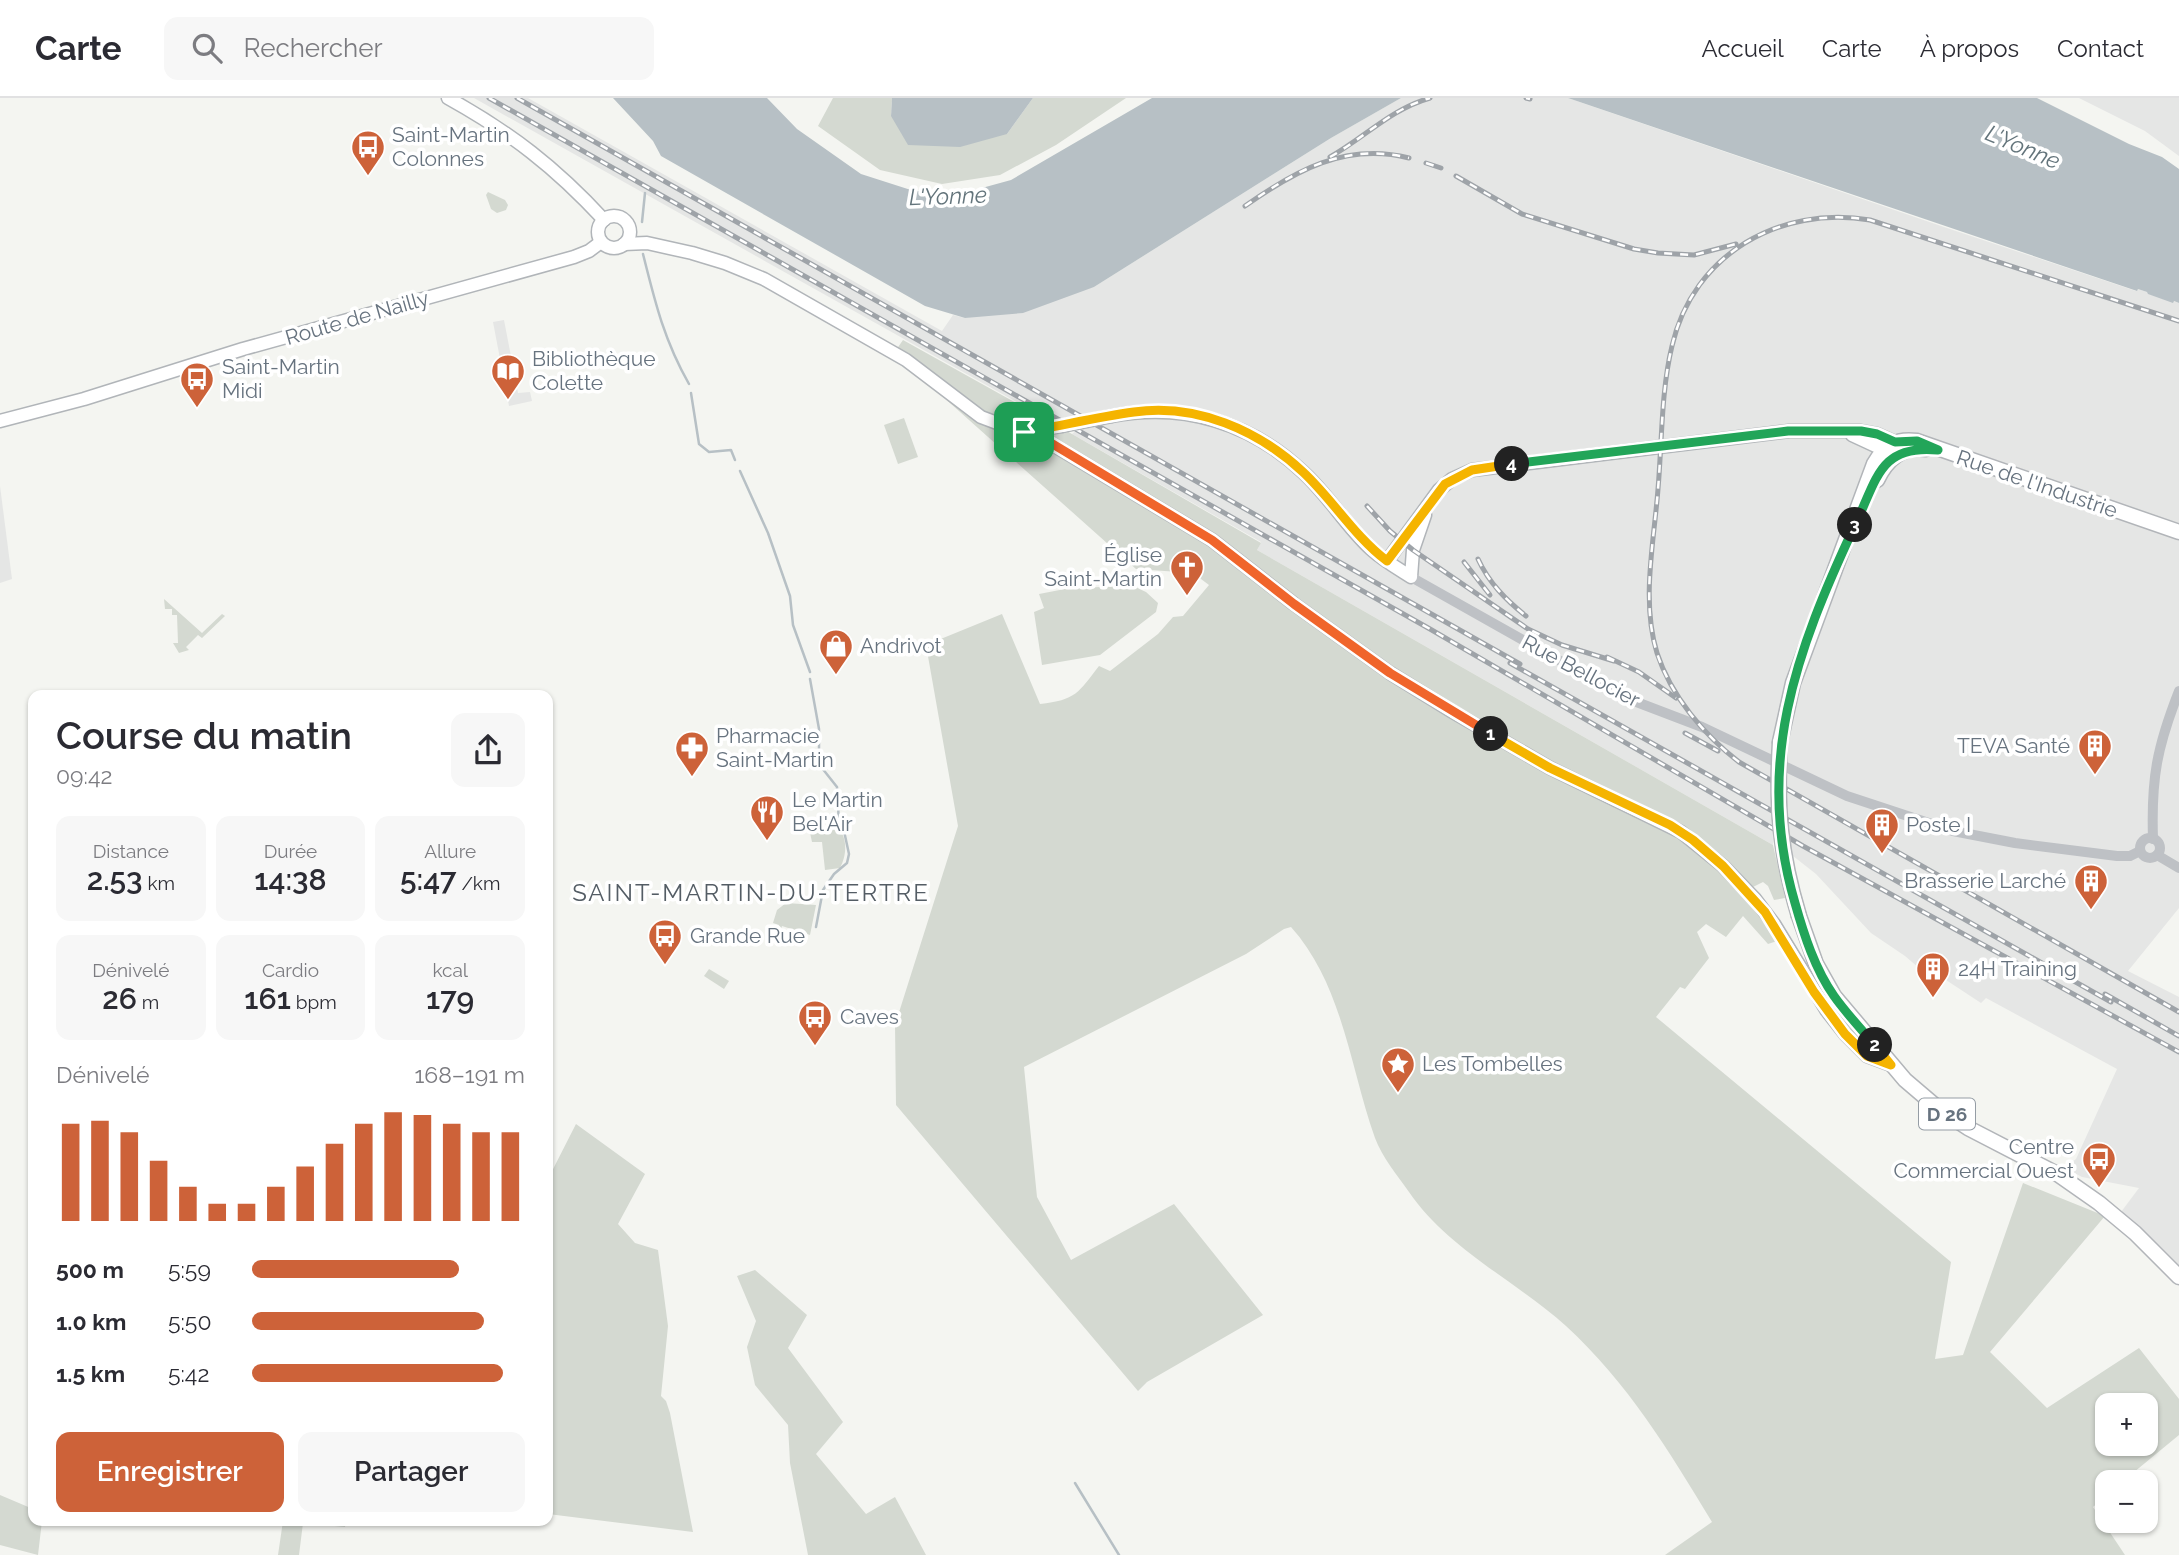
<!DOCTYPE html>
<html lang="fr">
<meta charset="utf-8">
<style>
:root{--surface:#fff;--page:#f7f7f7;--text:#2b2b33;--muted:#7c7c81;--line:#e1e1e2;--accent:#cd6239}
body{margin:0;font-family:Raleway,sans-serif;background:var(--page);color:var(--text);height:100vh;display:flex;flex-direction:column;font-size:26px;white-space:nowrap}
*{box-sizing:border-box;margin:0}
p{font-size:23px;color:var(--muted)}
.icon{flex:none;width:38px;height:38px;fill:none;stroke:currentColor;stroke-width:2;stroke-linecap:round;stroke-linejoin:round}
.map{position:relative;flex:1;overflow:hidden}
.details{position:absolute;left:28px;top:592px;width:525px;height:836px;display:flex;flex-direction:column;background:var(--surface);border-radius:14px;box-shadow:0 2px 5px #0004}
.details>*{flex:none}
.controls{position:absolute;left:2095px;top:1295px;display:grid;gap:14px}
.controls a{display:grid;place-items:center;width:63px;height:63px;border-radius:14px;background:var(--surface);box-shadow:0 2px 5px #0004;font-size:35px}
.pin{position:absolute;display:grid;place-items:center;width:60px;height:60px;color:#fff;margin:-30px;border-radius:14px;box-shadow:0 4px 10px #0006}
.km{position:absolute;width:35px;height:35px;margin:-18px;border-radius:50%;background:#222;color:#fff;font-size:19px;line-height:35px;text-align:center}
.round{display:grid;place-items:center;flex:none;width:74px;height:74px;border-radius:14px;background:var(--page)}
.headline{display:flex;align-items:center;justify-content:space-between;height:119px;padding:0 28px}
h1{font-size:38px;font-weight:600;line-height:52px}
.figures{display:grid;grid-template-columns:repeat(3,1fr);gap:10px;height:119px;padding:7px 28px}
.figures div{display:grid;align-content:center;border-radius:14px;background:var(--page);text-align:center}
.figures b{font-size:30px;font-weight:600}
.figures small{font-size:19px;font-weight:400}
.figures p{font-size:19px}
.chart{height:196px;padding:14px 28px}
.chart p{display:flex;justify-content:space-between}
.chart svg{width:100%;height:126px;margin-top:7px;stroke:var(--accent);stroke-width:6}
.primary-button{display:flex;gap:14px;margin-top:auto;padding:14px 28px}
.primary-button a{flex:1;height:80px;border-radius:14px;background:var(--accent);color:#fff;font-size:28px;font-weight:600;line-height:80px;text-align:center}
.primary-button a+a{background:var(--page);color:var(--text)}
ul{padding:0 28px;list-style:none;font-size:23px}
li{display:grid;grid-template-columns:112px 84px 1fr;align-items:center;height:52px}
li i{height:18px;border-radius:9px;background:var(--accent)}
header{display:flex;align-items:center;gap:42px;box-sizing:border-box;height:98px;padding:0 35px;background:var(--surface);border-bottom:2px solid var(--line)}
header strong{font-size:33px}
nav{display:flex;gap:38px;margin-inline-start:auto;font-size:24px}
.search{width:490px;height:63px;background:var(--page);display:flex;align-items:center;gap:18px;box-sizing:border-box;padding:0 24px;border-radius:14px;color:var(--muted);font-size:26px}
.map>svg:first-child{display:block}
.built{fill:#e5e6e5}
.green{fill:#d4d9d1;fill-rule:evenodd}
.water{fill:#b7c0c5}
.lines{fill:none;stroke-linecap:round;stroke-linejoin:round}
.stream{stroke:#b7c0c5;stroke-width:2.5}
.secondary-casing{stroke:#b1b5b9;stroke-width:15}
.primary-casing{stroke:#b2b5b9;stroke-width:17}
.tertiary{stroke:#bec1c5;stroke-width:10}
.secondary{stroke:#fff;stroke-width:12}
.primary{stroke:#fff;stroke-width:14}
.rail-casing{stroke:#9ea3a8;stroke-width:5}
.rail{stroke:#fff;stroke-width:2.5;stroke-dasharray:8;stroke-linecap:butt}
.secondary-bridge-casing{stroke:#b1b5b9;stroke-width:15;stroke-linecap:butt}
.primary-bridge-casing{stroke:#b2b5b9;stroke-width:17;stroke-linecap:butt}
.secondary-bridge{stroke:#fff;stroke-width:12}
.primary-bridge{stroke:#fff;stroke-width:14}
.split-1-casing{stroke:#fff;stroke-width:14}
.split-2-casing{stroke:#fff;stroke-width:14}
.split-3-casing{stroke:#fff;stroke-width:14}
.split-4-casing{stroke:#fff;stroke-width:14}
.split-5-casing{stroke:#fff;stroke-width:14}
.split-1{stroke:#f0652b;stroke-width:9}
.split-2{stroke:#f5b400;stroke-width:9}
.split-3{stroke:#22a559;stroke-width:9}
.split-4{stroke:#22a559;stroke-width:9}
.split-5{stroke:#f5b400;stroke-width:9}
.labels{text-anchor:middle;stroke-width:7;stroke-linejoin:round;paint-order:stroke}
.shield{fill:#fff;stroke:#959da5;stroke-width:2}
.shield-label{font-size:19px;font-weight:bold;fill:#67737f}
.poi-label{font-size:21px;fill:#67737f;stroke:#fff;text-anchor:start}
.street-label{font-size:21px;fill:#67737f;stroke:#fff}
.water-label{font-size:23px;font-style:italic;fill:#63747b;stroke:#fff}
.quarter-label{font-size:24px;letter-spacing:2px;fill:#545d65;stroke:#fff}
</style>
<header>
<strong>Carte</strong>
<div class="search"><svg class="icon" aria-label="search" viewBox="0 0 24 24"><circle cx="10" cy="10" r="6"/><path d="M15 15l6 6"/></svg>Rechercher</div>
<nav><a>Accueil</a><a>Carte</a><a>À propos</a><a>Contact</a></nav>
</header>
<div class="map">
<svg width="2179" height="1457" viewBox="0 0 2179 1457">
<rect width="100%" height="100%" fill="#f4f5f1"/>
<g class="built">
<polygon points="474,0 528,0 942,233 953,217 965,220 1094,189 1331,40 1401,0 1568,0 1944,129 2136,193 2138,191 2179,205 2179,810 2128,873 2179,899 2179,1170 2121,1114 2139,1090 2082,1079 2065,1070 2076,1061 2117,971 1986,900 1981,905 1946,882 1940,888 1905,858 1871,835 1816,776 1788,754 1785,681 1771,673 1773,747 1257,452 1261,444 1072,336 1078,331 1054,325"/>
<polygon points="2079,0 2179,0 2179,58 2145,33"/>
<polygon points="504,222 518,295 530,294 532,303 509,308 493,224"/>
<polygon points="0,388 12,481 0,485"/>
</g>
<g class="green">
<polygon points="833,0 892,0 891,18 1007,36 1033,0 1126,0 1056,47 1000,77 942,86 880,72 818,28"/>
<polygon points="488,94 505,102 508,107 506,112 497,115 491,111 486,97"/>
<path d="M903,242l169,94 189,109 -4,7 516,295 12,53 -11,2 -6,-14 -5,-4 -10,5 -8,11 17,20 15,23 -9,3 -25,-28 -17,21 -20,-13 -9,8 12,26 -24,31 -5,-2 -24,30 295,245 -16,97 28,-4 60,-172 82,33 -115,136 57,56 92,-60 40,51v36l-57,47h-15v13l-14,12 32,48h-460l47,-33c-43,-71 -84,-139 -146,-196 -50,-45 -118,-77 -157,-134 -12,-17 -27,-35 -34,-54 -25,-70 -32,-153 -84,-211l-7,2 -38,25 -222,113 13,130 34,63 103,-56 89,111 -116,67 -9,9 -242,-286 -1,-80 63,-199 -32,-181 76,-31 38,90c36,-4 38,-11 59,-38l11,5 48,-37 15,-17 10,-1 26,-31 -16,-12 -57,-4 -242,-216zM2107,1307h39v39h-39z"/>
<polygon points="904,320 918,359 898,366 884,327"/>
<polygon points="1133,488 1146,494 1158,505 1156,514 1100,557 1042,567 1034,514 1044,510 1039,496 1070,490"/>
<polygon points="164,501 202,535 222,516 225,518 202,540 198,537 186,549 189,552 179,555 173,545 178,545 177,517 172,517 172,511 165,511"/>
<path d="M837,728c11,12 10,29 3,42l-15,2 -3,-28h-10l-3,-14z"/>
<polygon points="786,805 816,807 810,837 782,828 777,842 773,839 771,832 777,833 779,827 773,825 777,812"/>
<polygon points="709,871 729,883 724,891 704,878"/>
<polygon points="576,1026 645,1076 618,1126 635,1145 658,1152 668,1228 661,1298 666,1303 670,1315 693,1434 548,1416 548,1081"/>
<polygon points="755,1172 807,1217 788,1250 843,1324 816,1356 866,1416 895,1399 926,1457 808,1457 790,1365 788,1327 755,1287 747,1249 756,1223 737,1178"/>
<polygon points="0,1397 33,1411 33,1423 42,1423 38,1457 0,1447"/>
<polygon points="283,1423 346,1423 345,1429 303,1425 299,1457 278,1457"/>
</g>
<g class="water">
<polygon points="613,0 767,0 797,31 861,76 914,93 960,96 1011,82 1152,0 1401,0 1331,40 1094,189 1023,215 965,220 925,208 661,58 653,43"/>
<polygon points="892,0 1033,0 1007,36 960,49 908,47 891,18"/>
<polygon points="1568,0 2037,0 2129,46 2162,59 2179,71 2179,207 2179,205 2174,203 2173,205 2148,196 2147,194 2138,191 2137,193"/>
</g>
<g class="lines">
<g class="stream">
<polyline points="642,124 645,95"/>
<path d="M643,156c12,48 21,86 46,130"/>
<polyline points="691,295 699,346 709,354 731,352 735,362"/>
<polyline points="740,373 768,435 790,498 793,527 810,574"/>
<polyline points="810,581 819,631 819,653 822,670 837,689 839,726 844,733 849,756 847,765 834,776 823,792 816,829"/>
<polyline points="1075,1385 1119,1457"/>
</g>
<g class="secondary-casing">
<g id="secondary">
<path d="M448,0c63,35 107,69 156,122"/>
<circle cx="614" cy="134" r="16"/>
<polyline points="624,146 647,145 692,155 725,165 764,181 906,262 981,319 1050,345 1212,442 1294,506 1390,575 1453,614 1550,670 1681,734 1723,768 1755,801 1774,826 1827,913 1845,936 1867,958 1891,967"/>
<path d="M1112,318c71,-14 140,7 192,57 25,23 42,53 67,76 12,11 26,19 40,28l2,-27 12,-35"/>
<polyline points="0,323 84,301 243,251 574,159 589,153 601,144"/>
<polyline points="1024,333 1062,328"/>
<polyline points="1852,337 1893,356"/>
<polyline points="1387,463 1439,392 1452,381 1472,372 1789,333 1861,333 1877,336 1895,344"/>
</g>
</g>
<g class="primary-casing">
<g id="primary">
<path d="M1877,382c10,-21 25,-34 49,-31"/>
<path d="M1780,644l13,-59 81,-219c10,-18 22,-26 43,-23l262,91"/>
<polyline points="1799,818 1816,866 1834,898 1905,982 1939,1011 1968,1030 2059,1077 2099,1105 2135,1135 2179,1179"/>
</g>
</g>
<g class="tertiary">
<polyline points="1411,479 1626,600 1702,629 1847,698 1953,733 2015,745 2117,758 2130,758 2140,753"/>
<circle cx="2150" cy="750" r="10"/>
<path d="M2153,741c-2,-61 4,-92 26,-148"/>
<polyline points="2157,757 2179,770"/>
</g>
<use href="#secondary" class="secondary"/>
<use href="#primary" class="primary"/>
<g class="rail-casing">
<g id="rail">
<polyline points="489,0 1430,531 1803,748 2179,954"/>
<polyline points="517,0 1520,566"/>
<polyline points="1526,0 1530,1"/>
<path d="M1330,59c34,-19 61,-48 100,-59"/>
<polyline points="1426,65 1441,70"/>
<polyline points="1456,78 1522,116 1634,151 1658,155 1694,157 1736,146"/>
<path d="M1245,108c50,-35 100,-64 164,-48"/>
<path d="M2179,223l-309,-101c-90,-15 -177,34 -198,126 -11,45 -10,97 -14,143 -4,53 -17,112 -1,164 14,43 47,82 82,109l440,250"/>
<polyline points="1367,408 1390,433 1413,452 1528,531 1562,547 1614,563"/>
<path d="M1478,461c11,24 28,41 48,57"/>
<polyline points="1464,464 1490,497"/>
<polyline points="1607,559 1639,574 1676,600"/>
<polyline points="1510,565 2111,904"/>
<polyline points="1685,635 1718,653"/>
<polyline points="2105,896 2179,938"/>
</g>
</g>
<use href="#rail" class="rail"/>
<g class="secondary-bridge-casing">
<polyline id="secondary-bridge" points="1062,328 1112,318"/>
</g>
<g class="primary-bridge-casing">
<path id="primary-bridge" d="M1780,644c-4,65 0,111 19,174"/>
</g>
<use href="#secondary-bridge" class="secondary-bridge"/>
<use href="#primary-bridge" class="primary-bridge"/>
</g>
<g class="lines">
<g class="split-1-casing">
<polyline id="split-1" points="1024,334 1051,345 1212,442 1294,506 1390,575 1491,636"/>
</g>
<g class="split-2-casing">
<polyline id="split-2" points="1491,636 1550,670 1670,727 1693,742 1723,768 1765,814 1814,894 1845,936 1867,958 1891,967 1875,947"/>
</g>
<g class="split-3-casing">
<path id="split-3" d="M1855,427c-59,126 -101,239 -60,378 9,32 20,66 39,93 12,17 27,33 41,49"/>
</g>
<g class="split-4-casing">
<path id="split-4" d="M1512,366l276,-33h73l16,3 18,8 22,-1 21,9c-59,-6 -61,30 -83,75"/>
</g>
<g class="split-5-casing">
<path id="split-5" d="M1024,334c36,-6 73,-15 110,-20 62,-9 124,18 169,60 30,28 51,64 84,89l58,-77 27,-14 40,-6"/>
</g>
<use href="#split-1" class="split-1"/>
<use href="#split-2" class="split-2"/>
<use href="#split-3" class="split-3"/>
<use href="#split-4" class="split-4"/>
<use href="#split-5" class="split-5"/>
</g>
<defs>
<g id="bus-pin" transform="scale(1.75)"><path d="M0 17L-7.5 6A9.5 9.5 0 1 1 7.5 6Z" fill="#cd6239" stroke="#fff"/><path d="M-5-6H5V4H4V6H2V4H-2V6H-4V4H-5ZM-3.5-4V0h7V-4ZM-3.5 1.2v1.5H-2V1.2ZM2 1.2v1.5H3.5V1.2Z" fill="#fff"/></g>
<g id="library-pin" transform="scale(1.75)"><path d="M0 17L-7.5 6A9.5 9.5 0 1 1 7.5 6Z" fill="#cd6239" stroke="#fff"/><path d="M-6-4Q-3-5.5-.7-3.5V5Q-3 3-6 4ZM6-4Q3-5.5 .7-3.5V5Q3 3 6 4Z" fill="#fff"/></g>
<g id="church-pin" transform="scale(1.75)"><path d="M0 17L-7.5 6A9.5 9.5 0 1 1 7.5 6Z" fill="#cd6239" stroke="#fff"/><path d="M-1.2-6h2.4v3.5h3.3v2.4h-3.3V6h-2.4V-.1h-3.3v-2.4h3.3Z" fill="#fff"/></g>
<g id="shop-pin" transform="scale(1.75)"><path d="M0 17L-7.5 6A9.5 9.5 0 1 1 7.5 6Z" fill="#cd6239" stroke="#fff"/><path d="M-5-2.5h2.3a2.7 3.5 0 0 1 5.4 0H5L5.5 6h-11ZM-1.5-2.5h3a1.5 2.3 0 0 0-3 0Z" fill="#fff"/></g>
<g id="building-pin" transform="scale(1.75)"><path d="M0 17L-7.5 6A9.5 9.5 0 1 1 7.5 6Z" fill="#cd6239" stroke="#fff"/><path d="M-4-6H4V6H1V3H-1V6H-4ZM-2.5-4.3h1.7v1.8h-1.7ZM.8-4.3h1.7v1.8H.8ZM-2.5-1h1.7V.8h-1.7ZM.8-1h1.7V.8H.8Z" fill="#fff"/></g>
<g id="pharmacy-pin" transform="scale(1.75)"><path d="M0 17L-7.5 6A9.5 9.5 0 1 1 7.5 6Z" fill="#cd6239" stroke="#fff"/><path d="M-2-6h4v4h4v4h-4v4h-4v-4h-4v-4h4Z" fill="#fff"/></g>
<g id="restaurant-pin" transform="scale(1.75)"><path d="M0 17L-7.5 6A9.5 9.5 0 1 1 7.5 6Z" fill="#cd6239" stroke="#fff"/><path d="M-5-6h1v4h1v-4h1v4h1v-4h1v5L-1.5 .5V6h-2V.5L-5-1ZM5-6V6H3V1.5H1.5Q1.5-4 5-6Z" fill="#fff"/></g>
<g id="sight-pin" transform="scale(1.75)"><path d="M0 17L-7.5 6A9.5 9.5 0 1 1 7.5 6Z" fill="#cd6239" stroke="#fff"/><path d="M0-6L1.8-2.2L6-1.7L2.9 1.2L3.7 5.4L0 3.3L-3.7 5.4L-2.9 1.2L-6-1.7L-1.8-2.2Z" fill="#fff"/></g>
</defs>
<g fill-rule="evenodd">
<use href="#bus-pin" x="368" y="49"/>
<use href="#library-pin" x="508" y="273"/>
<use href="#bus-pin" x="197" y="281"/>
<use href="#church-pin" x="1187" y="469"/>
<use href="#shop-pin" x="836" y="548"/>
<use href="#building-pin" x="2095" y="648"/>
<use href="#pharmacy-pin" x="692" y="650"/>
<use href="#restaurant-pin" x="767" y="714"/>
<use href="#building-pin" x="1882" y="727"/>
<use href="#building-pin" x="2091" y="783"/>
<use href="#bus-pin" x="665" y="838"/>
<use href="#building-pin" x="1933" y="871"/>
<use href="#bus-pin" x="815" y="919"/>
<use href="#sight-pin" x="1398" y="966"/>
<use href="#bus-pin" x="2099" y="1061"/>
</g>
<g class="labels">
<rect class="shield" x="1919" y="1000.5" width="56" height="31" rx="5"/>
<g class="shield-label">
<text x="1947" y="1023">D 26</text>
</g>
<g class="poi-label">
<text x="392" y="44">Saint-Martin<tspan x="392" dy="24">Colonnes</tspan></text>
<text x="532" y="268">Bibliothèque<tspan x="532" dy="24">Colette</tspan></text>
<text x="222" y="276">Saint-Martin<tspan x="222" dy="24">Midi</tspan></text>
<text x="1162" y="464" text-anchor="end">Église<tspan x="1162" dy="24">Saint-Martin</tspan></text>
<text x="860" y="555">Andrivot</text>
<text x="716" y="645">Pharmacie<tspan x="716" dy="24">Saint-Martin</tspan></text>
<text x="2070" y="655" text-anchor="end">TEVA Santé</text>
<text x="792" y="709">Le Martin<tspan x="792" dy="24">Bel'Air</tspan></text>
<text x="1906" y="734">Poste I</text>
<text x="2066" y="790" text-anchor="end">Brasserie Larché</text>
<text x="690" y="845">Grande Rue</text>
<text x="1958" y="878">24H Training</text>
<text x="840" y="926">Caves</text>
<text x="1422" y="973">Les Tombelles</text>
<text x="2074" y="1056" text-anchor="end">Centre<tspan x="2074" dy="24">Commercial Ouest</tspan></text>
</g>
<g class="street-label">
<text transform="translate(357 220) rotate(-16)" y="7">Route de Nailly</text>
<text transform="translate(2037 386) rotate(19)" y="7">Rue de l'Industrie</text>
<text transform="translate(1581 573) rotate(28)" y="7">Rue Bellocier</text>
</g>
<g class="water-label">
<text transform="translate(2023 49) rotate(23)" y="8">L'Yonne</text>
<text transform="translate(948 98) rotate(-2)" y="8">L'Yonne</text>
</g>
<g class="quarter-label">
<text x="751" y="803">SAINT-MARTIN-DU-TERTRE</text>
</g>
</g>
</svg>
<div class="controls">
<a>+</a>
<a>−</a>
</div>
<div class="pin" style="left:1024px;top:334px;background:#1e9e55"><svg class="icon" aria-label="arrive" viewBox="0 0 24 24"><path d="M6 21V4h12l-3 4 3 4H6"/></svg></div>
<b class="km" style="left:1491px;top:636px">1</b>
<b class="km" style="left:1875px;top:947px">2</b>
<b class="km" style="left:1855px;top:427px">3</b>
<b class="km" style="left:1512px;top:366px">4</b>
<section class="details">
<div class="headline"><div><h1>Course du matin</h1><p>09:42</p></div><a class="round"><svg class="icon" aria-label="share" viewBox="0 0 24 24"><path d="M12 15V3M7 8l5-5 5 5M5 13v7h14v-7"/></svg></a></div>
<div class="figures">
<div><p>Distance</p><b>2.53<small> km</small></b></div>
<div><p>Durée</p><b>14:38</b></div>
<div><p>Allure</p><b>5:47<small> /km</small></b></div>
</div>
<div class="figures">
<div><p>Dénivelé</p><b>26<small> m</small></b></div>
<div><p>Cardio</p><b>161<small> bpm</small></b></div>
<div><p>kcal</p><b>179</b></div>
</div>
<div class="chart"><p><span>Dénivelé</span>168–191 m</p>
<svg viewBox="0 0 160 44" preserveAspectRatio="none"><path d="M5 44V10M15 44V9M25 44V13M35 44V23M45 44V32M55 44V38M65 44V38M75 44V32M85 44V25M95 44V17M105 44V10M115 44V6M125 44V7M135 44V10M145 44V13M155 44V13"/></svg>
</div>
<ul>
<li><b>500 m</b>5:59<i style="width:76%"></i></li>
<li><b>1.0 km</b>5:50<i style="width:85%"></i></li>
<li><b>1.5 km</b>5:42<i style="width:92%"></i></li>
</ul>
<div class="primary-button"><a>Enregistrer</a><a>Partager</a></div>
</section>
</div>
